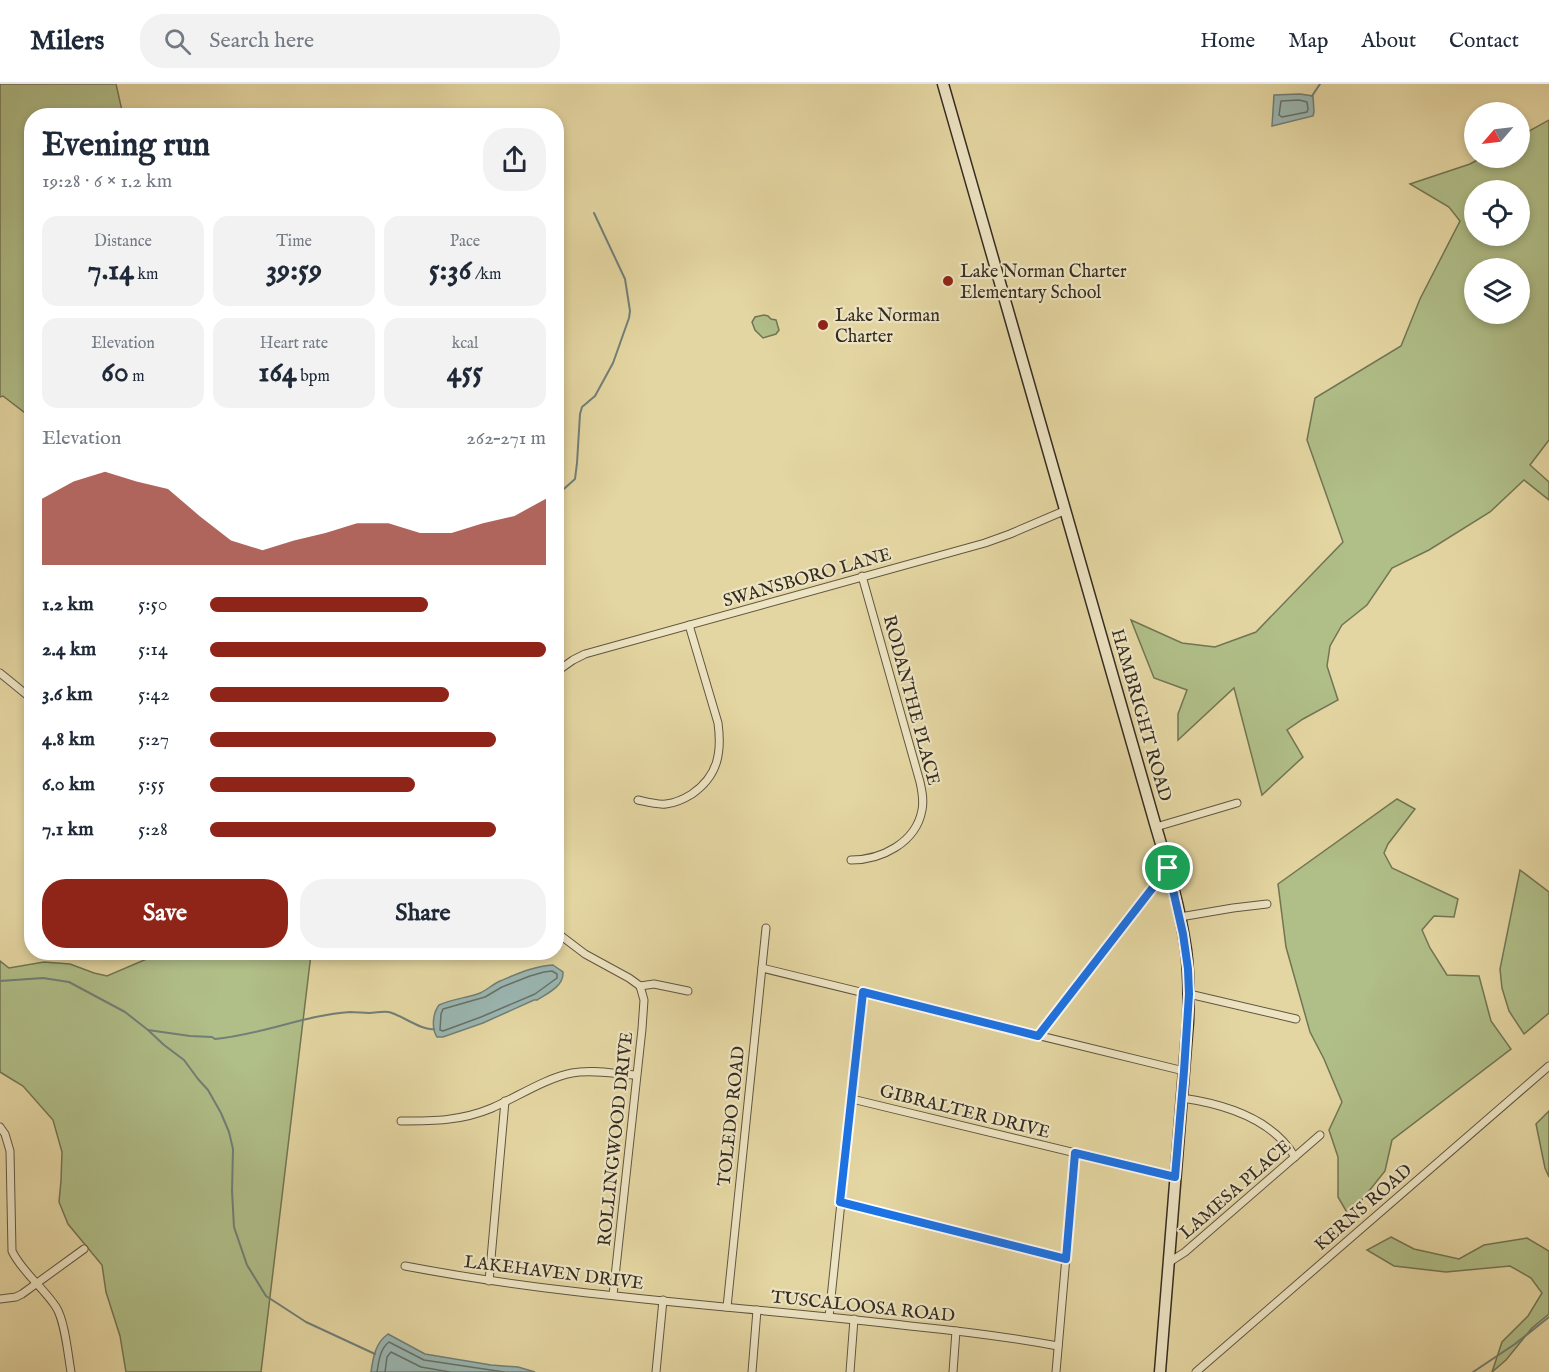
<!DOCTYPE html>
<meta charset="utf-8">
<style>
:root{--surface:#fff;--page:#f2f2f3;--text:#1f2937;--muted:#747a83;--line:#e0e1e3;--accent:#8f2418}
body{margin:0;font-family:"IM FELL English",serif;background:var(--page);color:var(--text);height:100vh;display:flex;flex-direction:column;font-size:22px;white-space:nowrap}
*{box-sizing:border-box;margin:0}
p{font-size:20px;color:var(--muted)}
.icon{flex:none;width:33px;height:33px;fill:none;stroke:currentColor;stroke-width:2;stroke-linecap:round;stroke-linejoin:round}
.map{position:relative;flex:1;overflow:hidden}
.details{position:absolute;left:24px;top:24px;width:540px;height:852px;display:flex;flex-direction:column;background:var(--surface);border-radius:24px;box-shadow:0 3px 9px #0003}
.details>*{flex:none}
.needle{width:39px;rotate:242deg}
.controls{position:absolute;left:1464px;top:18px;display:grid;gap:12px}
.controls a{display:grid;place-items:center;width:66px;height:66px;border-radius:50%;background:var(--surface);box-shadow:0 3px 9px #0003;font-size:30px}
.pin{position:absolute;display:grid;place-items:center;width:51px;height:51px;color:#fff;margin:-26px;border:3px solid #fff;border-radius:50%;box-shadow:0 2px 6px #0007}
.round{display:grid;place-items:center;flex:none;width:63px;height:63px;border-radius:24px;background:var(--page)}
.headline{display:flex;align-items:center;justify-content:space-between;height:102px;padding:0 18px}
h1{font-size:33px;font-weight:700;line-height:45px}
.figures{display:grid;grid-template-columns:repeat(3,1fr);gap:9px;height:102px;padding:6px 18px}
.figures div{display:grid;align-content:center;border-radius:15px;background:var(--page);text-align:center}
.figures b{font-size:30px;font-weight:700}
.figures small{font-size:16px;font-weight:400}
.figures p{font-size:16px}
.chart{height:168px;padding:12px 18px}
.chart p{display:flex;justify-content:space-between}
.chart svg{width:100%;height:108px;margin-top:6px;fill:var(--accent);opacity:.7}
.button{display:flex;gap:12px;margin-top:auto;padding:12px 18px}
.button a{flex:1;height:69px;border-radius:24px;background:var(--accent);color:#fff;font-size:24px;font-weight:700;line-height:69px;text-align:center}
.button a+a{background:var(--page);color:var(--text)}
ul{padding:0 18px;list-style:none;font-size:20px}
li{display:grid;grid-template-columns:96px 72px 1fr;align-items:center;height:45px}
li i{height:15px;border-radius:8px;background:var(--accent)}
header{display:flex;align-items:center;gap:36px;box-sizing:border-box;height:84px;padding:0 30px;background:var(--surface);border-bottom:2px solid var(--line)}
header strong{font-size:28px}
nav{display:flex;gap:33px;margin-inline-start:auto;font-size:21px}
.search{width:420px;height:54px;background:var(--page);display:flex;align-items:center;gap:15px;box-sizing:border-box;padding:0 21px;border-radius:24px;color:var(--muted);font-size:22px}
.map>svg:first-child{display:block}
.green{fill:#b0be88;stroke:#727554;stroke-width:1.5;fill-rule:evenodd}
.water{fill:#9ab6b1;stroke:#717f77;stroke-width:1.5}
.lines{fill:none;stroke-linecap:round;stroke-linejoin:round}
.shore{stroke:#677169;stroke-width:1.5}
.stream{stroke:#717f77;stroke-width:2}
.street-casing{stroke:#605641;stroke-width:9}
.secondary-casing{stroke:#342c21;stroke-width:13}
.street{stroke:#ede4c3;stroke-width:7}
.secondary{stroke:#ede4c3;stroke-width:10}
.route-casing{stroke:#fff;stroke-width:12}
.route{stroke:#1a73e8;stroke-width:8}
.poi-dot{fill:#8f2418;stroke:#ede4c3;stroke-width:2}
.labels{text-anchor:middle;stroke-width:4.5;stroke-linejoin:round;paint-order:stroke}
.poi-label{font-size:18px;fill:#342c21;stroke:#ede4c3;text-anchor:start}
.street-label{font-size:18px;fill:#342c21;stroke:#ede4c3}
</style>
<header>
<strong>Milers</strong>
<div class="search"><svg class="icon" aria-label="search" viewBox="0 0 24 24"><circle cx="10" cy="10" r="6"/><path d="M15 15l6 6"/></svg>Search here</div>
<nav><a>Home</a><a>Map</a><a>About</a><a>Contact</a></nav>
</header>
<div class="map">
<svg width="1549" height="1288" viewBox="0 0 1549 1288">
<rect width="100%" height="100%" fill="#e4d6a2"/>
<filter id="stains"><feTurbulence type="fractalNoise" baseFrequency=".00333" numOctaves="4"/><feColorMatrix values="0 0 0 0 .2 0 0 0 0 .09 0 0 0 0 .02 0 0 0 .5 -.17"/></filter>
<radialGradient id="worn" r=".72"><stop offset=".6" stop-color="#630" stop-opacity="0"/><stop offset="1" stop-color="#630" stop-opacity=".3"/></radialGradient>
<g class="green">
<polygon points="0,0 116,0 123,31 32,32 31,411 25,329 3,312 0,313"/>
<path d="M1549,36v320l-19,25 19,17v18l-25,-20 -34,32 -61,38 -37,18 -25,37 -25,20 -12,21 -3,20 11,34 -35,19 -16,11 16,27 -41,38 -28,-107 -56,52v-26l9,-24 -33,-12 -23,-58 51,23 33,4 41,-15 87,-90 -36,-102 8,-42 86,-52 19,-47 40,-78 -11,-14 -39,-23 60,-20 11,-6h39v-22zM1474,106h46v46h-46zM1520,184v46h-46v-46z"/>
<polygon points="764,231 768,232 771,235 776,236 779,246 776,250 763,254 755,246 752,238 755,233"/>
<polygon points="1397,715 1415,725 1388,760 1384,769 1392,784 1458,815 1454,833 1434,832 1422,846 1430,864 1447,891 1479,892 1491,937 1511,965 1392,1056 1385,1087 1349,1132 1338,1113 1338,1073 1329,1046 1342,1018 1324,975 1310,948 1286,863 1278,800"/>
<polygon points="1520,786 1549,808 1549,929 1524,950 1509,927 1502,904 1500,885"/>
<polygon points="163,868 311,868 311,870 261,1288 126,1288 120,1252 106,1208 102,1181 68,1140 59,1118 61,1097 62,1068 53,1036 23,1002 0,988 0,877 9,884 44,878 70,880 94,889 107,892"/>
<polygon points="1549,1027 1549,1093 1545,1084 1536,1040"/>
<polygon points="1391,1153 1414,1165 1459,1175 1484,1161 1527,1154 1549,1167 1549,1230 1532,1244 1506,1276 1492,1288 1502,1258 1528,1232 1542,1209 1531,1194 1510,1182 1446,1188 1394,1182 1367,1166"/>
</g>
<g class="water">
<polygon points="1300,10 1313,12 1314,28 1313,32 1272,42 1274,11"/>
<path d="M553,881l10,7c1,14 -15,21 -26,28h-3l-51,23 -40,14h-6c-6,-9 -4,-24 2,-32 13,-6 28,-7 41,-12 7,-3 13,-9 20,-12 17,-7 34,-15 53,-16z"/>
<path d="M388,1250l37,20 66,11 27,2 17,5h-164c2,-14 4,-29 17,-38z"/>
</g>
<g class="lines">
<g class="shore">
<polygon points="1299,16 1307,18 1308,25 1307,28 1282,33 1279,31 1281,17"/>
<polygon points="552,887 557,890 557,894 535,910 481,933 443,947 440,946 441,930 443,925 485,913 502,903 530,892 544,888"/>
<path d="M377,1288c2,-12 3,-23 12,-30l35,18 80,12"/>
<polyline points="385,1288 387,1273 391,1268 421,1283 450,1288"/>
</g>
<g class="stream">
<polyline points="1312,12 1320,0"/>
<polyline points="556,412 575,395 577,379 580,330 582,323 595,312 613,279 629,234 630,227 625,195 594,129"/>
<polyline points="0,897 43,894 69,898 125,928 148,946 164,961 184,976 198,995 208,1006 221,1029 229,1048 233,1065 232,1107 234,1143 247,1181 266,1212 306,1238 375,1270"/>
<path d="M148,946l42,6 22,1 3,2c46,-4 90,-24 135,-27 7,0 13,1 19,1 8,0 16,-3 23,0 12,4 31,18 42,16"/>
<polyline points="1473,1288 1515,1260 1549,1233"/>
</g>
<g class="street-casing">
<g id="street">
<polyline points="556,588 573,576 585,570 985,459 1010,450 1066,426"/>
<polyline points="0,589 27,611"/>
<path d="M638,716c9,2 18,5 28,4 9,-1 18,-5 26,-10 26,-18 30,-41 26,-71l-29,-98"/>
<polyline points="1156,743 1237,719"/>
<path d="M851,776c30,0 65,-17 71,-50 2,-10 0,-19 -2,-28l-58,-206"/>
<polyline points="1180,833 1233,824 1267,820"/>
<polyline points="556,848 585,870 629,894 640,902 654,900 688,907"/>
<polyline points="762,884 1184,987"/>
<polyline points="1189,910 1296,935"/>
<polyline points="1039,952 1168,784"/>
<path d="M1182,1014c42,6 90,20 113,59"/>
<polyline points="852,1015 1175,1093"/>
<path d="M401,1037c33,0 60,0 91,-13 25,-11 54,-30 80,-35 20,-4 44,1 64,2"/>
<path d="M0,1043l5,7 5,17 2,100c10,21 31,36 44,56 9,14 12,48 15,65"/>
<polyline points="840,1118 1066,1175"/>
<polyline points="1168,1179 1185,1168 1320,1051"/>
<path d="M405,1182c167,32 337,40 505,60 50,5 99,11 148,20"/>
<polyline points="489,1197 505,1017"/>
<polyline points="613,1211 642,945 644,916 640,902"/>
<polyline points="0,1215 16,1213 22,1210 84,1165"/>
<polyline points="727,1223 766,844"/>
<polyline points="829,1233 863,908"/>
<polyline points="656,1288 663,1216"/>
<polyline points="752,1288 757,1226"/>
<polyline points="850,1288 854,1235"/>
<polyline points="953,1288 956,1247"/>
<polyline points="1056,1288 1075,1069"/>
<polyline points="1196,1288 1549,982"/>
</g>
</g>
<g class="secondary-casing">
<path id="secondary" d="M943,0l213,743c12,40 24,81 30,123 3,24 3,47 2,71l-28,351"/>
</g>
<use href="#street" class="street"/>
<use href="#secondary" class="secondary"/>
</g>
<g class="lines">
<g class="route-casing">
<polygon id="route" points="1168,784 1183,850 1188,885 1189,910 1184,987 1175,1093 1075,1069 1066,1175 840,1118 863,908 1038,952"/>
</g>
<use href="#route" class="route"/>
</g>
<g class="poi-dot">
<circle cx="948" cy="197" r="6"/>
<circle cx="823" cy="241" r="6"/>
</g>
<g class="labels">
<g class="poi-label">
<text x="960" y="193">Lake Norman Charter<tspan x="960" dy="21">Elementary School</tspan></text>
<text x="835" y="237">Lake Norman<tspan x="835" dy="21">Charter</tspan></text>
</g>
<g class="street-label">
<text transform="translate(807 493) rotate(-16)" y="6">SWANSBORO LANE</text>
<text transform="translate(912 616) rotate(75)" y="6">RODANTHE PLACE</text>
<text transform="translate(1142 631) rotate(74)" y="6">HAMBRIGHT ROAD</text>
<text transform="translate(965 1027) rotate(14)" y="6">GIBRALTER DRIVE</text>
<text transform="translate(731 1032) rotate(-84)" y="6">TOLEDO ROAD</text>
<text transform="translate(615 1055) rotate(-84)" y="6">ROLLINGWOOD DRIVE</text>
<text transform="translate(1235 1105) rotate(-41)" y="6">LAMESA PLACE</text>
<text transform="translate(1363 1123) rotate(-41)" y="6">KERNS ROAD</text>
<text transform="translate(554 1188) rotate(7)" y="6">LAKEHAVEN DRIVE</text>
<text transform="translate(863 1222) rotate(6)" y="6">TUSCALOOSA ROAD</text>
</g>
</g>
<rect width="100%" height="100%" filter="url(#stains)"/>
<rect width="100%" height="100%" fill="url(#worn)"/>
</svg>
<div class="controls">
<a><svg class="needle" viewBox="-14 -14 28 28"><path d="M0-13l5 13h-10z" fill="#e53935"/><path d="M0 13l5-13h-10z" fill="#747a83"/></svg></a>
<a><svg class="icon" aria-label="locate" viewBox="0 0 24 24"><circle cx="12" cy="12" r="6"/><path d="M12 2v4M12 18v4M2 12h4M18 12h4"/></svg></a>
<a><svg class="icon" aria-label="layers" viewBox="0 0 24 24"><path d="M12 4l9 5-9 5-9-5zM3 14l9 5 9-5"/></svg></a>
</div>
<div class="pin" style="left:1168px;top:784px;background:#1e9e55"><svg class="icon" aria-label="arrive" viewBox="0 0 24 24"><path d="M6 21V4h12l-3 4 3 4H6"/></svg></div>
<section class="details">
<div class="headline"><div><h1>Evening run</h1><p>19:28 · 6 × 1.2 km</p></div><a class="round"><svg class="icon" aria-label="share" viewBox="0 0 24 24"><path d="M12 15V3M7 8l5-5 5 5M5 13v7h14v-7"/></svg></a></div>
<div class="figures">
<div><p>Distance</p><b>7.14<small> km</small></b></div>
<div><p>Time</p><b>39:59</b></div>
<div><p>Pace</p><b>5:36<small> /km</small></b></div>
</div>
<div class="figures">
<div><p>Elevation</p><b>60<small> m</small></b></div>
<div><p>Heart rate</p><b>164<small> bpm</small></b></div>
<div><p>kcal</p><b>455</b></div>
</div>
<div class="chart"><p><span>Elevation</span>262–271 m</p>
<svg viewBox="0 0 160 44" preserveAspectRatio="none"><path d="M0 44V17L10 10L20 6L30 10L40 13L50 24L60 34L70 38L80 34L90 31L100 27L110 27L120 31L130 31L140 27L150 24L160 17V44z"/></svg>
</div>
<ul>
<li><b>1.2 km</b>5:50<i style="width:65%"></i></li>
<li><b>2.4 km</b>5:14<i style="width:100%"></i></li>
<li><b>3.6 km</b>5:42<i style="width:71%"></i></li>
<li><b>4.8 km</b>5:27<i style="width:85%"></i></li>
<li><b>6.0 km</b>5:55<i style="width:61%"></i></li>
<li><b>7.1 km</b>5:28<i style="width:85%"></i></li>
</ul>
<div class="button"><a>Save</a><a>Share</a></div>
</section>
</div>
